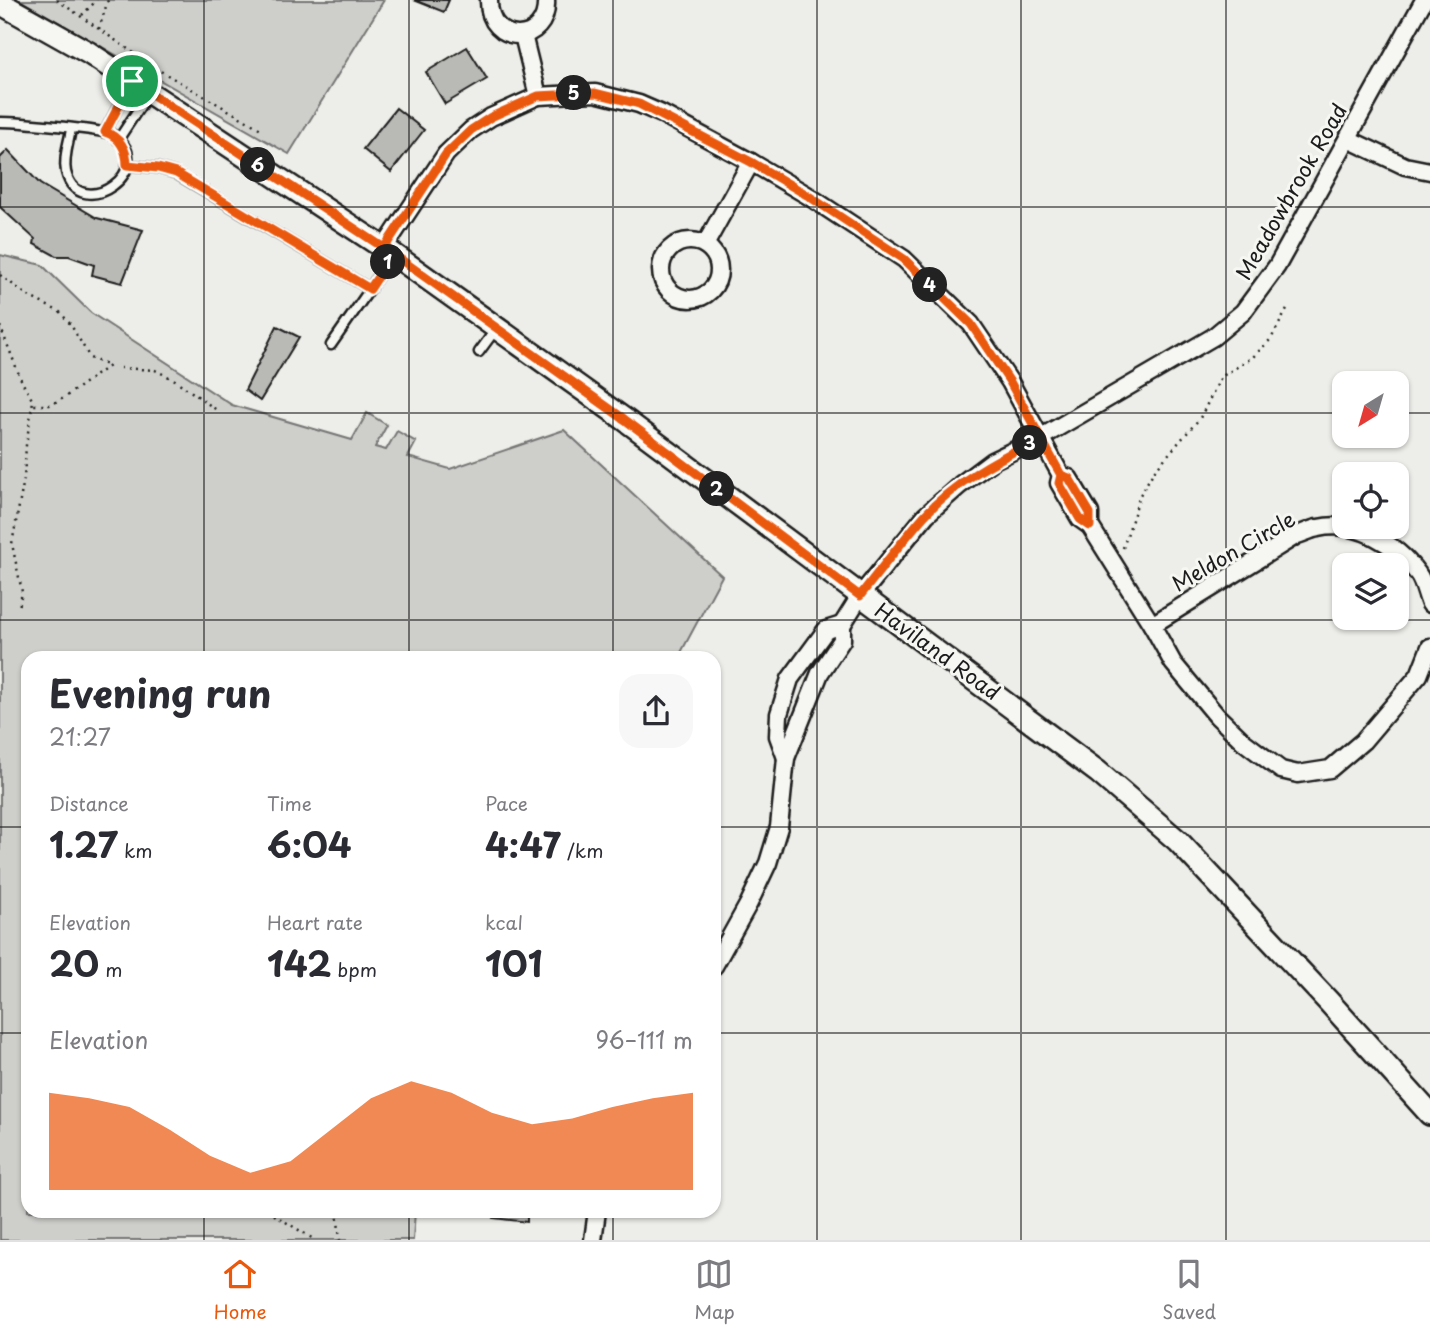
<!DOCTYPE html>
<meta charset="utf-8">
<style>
:root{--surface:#fff;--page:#f7f7f7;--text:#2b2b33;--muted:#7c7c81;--line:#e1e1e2;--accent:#ea580c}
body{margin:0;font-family:"Playpen Sans",sans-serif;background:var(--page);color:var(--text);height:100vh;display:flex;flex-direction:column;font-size:26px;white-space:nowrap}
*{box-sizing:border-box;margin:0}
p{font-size:23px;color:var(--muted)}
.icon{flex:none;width:38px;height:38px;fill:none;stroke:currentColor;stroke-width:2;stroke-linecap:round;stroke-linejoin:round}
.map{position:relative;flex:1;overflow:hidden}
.panel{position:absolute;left:21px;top:651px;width:700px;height:567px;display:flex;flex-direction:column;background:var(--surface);border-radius:21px;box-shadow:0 2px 5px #0004}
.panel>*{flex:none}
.needle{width:46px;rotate:217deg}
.fabs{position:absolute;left:1332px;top:371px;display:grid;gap:14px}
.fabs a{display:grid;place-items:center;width:77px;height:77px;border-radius:14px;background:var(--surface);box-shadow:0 2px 5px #0004;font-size:35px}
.pin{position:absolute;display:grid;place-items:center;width:60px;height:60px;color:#fff;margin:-30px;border:4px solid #fff;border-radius:50%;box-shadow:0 2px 7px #0007}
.km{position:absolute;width:35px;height:35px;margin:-18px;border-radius:50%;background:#222;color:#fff;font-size:19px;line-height:35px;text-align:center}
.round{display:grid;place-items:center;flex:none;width:74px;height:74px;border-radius:21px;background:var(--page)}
.overview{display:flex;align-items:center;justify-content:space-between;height:119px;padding:0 28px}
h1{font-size:38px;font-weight:700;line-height:52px}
.stats{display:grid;grid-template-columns:repeat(3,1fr);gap:10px;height:119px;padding:7px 28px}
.stats div{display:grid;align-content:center}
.stats b{font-size:35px;font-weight:700}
.stats small{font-size:19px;font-weight:400}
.stats p{font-size:19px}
.chart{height:196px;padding:14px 28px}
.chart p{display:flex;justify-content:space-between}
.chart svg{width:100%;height:126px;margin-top:7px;fill:var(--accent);opacity:.7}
.tab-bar{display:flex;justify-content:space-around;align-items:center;height:98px;border-top:2px solid var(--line);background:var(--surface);font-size:19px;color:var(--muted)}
.tab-bar a{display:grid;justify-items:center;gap:4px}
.tab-bar .active{color:var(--accent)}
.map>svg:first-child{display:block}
.green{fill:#cececb;stroke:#757574;stroke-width:2}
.building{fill:#b9b9b6;stroke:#1c1c1c;stroke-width:2}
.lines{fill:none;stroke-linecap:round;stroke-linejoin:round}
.lane-casing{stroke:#1c1c1c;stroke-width:13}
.street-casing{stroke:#1c1c1c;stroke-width:21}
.secondary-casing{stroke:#1c1c1c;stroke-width:26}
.path{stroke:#1c1c1c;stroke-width:2.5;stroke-dasharray:2 5;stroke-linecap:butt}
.lane{stroke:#f6f6f2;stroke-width:8}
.street{stroke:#f6f6f2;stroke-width:16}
.secondary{stroke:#f6f6f2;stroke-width:21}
.route-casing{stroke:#fff;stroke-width:14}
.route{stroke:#ea580c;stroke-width:9}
.grid{fill:none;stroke:#1c1c1c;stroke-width:2;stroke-opacity:0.55}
.labels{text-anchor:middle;stroke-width:6;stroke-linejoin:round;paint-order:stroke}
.street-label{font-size:21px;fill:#1c1c1c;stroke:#f6f6f2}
</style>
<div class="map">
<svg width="1430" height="1240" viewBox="0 0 1430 1240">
<rect width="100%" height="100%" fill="#edede9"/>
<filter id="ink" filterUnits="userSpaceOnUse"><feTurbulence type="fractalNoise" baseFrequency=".0143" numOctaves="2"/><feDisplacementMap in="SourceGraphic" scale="14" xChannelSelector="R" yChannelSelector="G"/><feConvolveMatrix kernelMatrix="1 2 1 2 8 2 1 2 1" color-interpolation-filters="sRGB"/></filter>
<g filter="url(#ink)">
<g class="green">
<polygon points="20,0 384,0 289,154"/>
<polygon points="0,255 42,265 91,313 232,405 352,440 367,413 387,425 375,447 386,450 397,431 416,442 408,457 450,469 564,430 722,576 678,658 28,658 28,1211 415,1211 413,1240 0,1240"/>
</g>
<g class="building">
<polygon points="414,0 449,0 444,12"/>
<polygon points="467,47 487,79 445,104 426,72"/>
<polygon points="396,108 424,130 391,172 363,149"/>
<polygon points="8,150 40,184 97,218 143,230 122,283 92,275 94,265 69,256 56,256 34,244 35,239 0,207 0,158"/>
<polygon points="277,326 299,337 260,401 245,390"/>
<polygon points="494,1211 527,1211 527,1222 493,1218"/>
</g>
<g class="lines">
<g class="lane-casing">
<g id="lane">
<path d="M0,122c17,0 102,7 113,13 49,33 -34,90 -47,37 -3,-15 3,-29 5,-43"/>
<polyline points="105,132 131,82"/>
<polyline points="118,140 149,93"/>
<polyline points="127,165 158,168 175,173 370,289 391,256"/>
<polyline points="331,345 370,289"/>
<polyline points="479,352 496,329"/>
</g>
</g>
<g class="street-casing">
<g id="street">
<path d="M489,0c-1,47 60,46 57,0"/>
<polyline points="523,35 538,96"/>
<polyline points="1348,139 1405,166 1430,171"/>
<circle cx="690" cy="270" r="29"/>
<polyline points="705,245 751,162"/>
<polyline points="384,248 446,154 471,130 491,117 538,96 595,93 639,104 662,114 751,162 807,195 904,259 971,324 1010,382 1061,475 1069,478 1090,513 1090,526"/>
<polyline points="1061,475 1059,483 1080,519 1090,526 1152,625 1173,663 1217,716 1244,742 1281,770 1298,774 1330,769 1363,741 1419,675 1430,647"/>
<polyline points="842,625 860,596 926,515 960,485 992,461 1040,438 1213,337 1243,312 1277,266 1424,0"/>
<path d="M1152,625l145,-90c7,-2 14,-6 21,-7 38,-8 78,15 100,46 6,8 8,21 12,30"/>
<polyline points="786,758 778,736 779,714 790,679 826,630 842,625"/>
<polyline points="714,966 749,903 768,863 779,827 786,758 820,673 842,640 842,625"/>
<polyline points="593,1240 597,1211"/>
</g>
</g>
<g class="secondary-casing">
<polyline id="secondary" points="0,3 89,53 393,254 624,419 1098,772 1178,841 1329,1002 1430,1114"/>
</g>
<g class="path">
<polyline points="57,0 157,69 261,129"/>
<polyline points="82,15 97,0"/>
<polyline points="99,29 108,0"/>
<polyline points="0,275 30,297 60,312 71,325 90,358 109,366 62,399 50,405 33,405"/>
<polyline points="0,326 22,382 33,401 26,445 24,479 12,544 22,592 19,608"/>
<polyline points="120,368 155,370 175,380 218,411"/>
<polyline points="1123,548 1140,495 1154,471 1200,418 1221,377 1253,357 1271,339 1289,306"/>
<polyline points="268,1211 315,1240"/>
<polyline points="337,1211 340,1240"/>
</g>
<use href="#lane" class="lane"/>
<use href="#street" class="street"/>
<use href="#secondary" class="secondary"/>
</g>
</g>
<g class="lines" filter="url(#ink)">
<g class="route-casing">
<path id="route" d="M132,81l-27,51c15,5 22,18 22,33l31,3 18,5 194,116 23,-35 231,165 236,177c21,-27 42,-55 64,-80 32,-35 74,-57 116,-78l21,37 8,3 21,35v13l-10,-7 -21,-36 2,-8 -51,-93 -39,-58 -67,-65 -97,-64 -56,-33 -112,-58 -44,-11 -57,3 -47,21 -20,13 -25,24 -62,94 -252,-167"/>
</g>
<use href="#route" class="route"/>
</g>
<path class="grid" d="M204,0v658M409,0v658M613,0v658M817,0v1240M1021,0v1240M1226,0v1240M0,207h1430M0,413h1344M1396,413h34M0,620h1430M0,827h28M714,827h716M0,1033h28M714,1033h716M204,1211v29M409,1211v29M613,1211v29"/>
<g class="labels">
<g class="street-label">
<text transform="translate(1292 192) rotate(-60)" y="7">Meadowbrook Road</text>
<text transform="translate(1234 552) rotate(-30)" y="7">Meldon Circle</text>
<text transform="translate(937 652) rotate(36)" y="7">Haviland Road</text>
</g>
</g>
</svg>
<div class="fabs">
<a><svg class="needle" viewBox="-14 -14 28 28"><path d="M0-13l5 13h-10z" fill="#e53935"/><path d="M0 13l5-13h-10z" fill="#7c7c81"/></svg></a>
<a><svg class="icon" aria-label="locate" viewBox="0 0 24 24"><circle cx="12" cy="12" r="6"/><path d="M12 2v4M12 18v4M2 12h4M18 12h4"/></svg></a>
<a><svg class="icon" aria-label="layers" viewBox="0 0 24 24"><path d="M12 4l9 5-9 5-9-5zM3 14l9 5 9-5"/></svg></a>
</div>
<div class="pin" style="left:132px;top:81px;background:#1e9e55"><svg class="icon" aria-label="arrive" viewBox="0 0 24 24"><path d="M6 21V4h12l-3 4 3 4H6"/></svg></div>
<b class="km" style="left:388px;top:262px">1</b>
<b class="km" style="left:717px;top:489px">2</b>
<b class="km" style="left:1030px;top:443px">3</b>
<b class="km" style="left:930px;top:285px">4</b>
<b class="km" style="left:574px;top:93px">5</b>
<b class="km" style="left:258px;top:165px">6</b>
<section class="panel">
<div class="overview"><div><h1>Evening run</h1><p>21:27</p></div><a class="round"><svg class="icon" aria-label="share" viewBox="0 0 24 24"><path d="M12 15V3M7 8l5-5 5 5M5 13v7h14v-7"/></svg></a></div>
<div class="stats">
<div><p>Distance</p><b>1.27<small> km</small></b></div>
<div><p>Time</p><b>6:04</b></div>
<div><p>Pace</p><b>4:47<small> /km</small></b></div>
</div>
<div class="stats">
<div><p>Elevation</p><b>20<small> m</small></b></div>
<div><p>Heart rate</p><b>142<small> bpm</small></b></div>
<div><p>kcal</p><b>101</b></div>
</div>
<div class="chart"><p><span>Elevation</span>96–111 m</p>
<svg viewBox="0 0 160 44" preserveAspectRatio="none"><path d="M0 44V10L10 12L20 15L30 23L40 32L50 38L60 34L70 23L80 12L90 6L100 10L110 17L120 21L130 19L140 15L150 12L160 10V44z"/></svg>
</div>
</section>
</div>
<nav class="tab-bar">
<a class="active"><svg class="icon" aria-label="home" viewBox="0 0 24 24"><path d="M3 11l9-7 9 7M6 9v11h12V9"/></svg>Home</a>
<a><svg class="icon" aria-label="map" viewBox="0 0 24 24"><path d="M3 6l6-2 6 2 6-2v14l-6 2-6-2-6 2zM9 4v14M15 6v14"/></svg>Map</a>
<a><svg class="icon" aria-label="saved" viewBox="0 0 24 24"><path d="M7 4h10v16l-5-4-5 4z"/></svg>Saved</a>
</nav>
